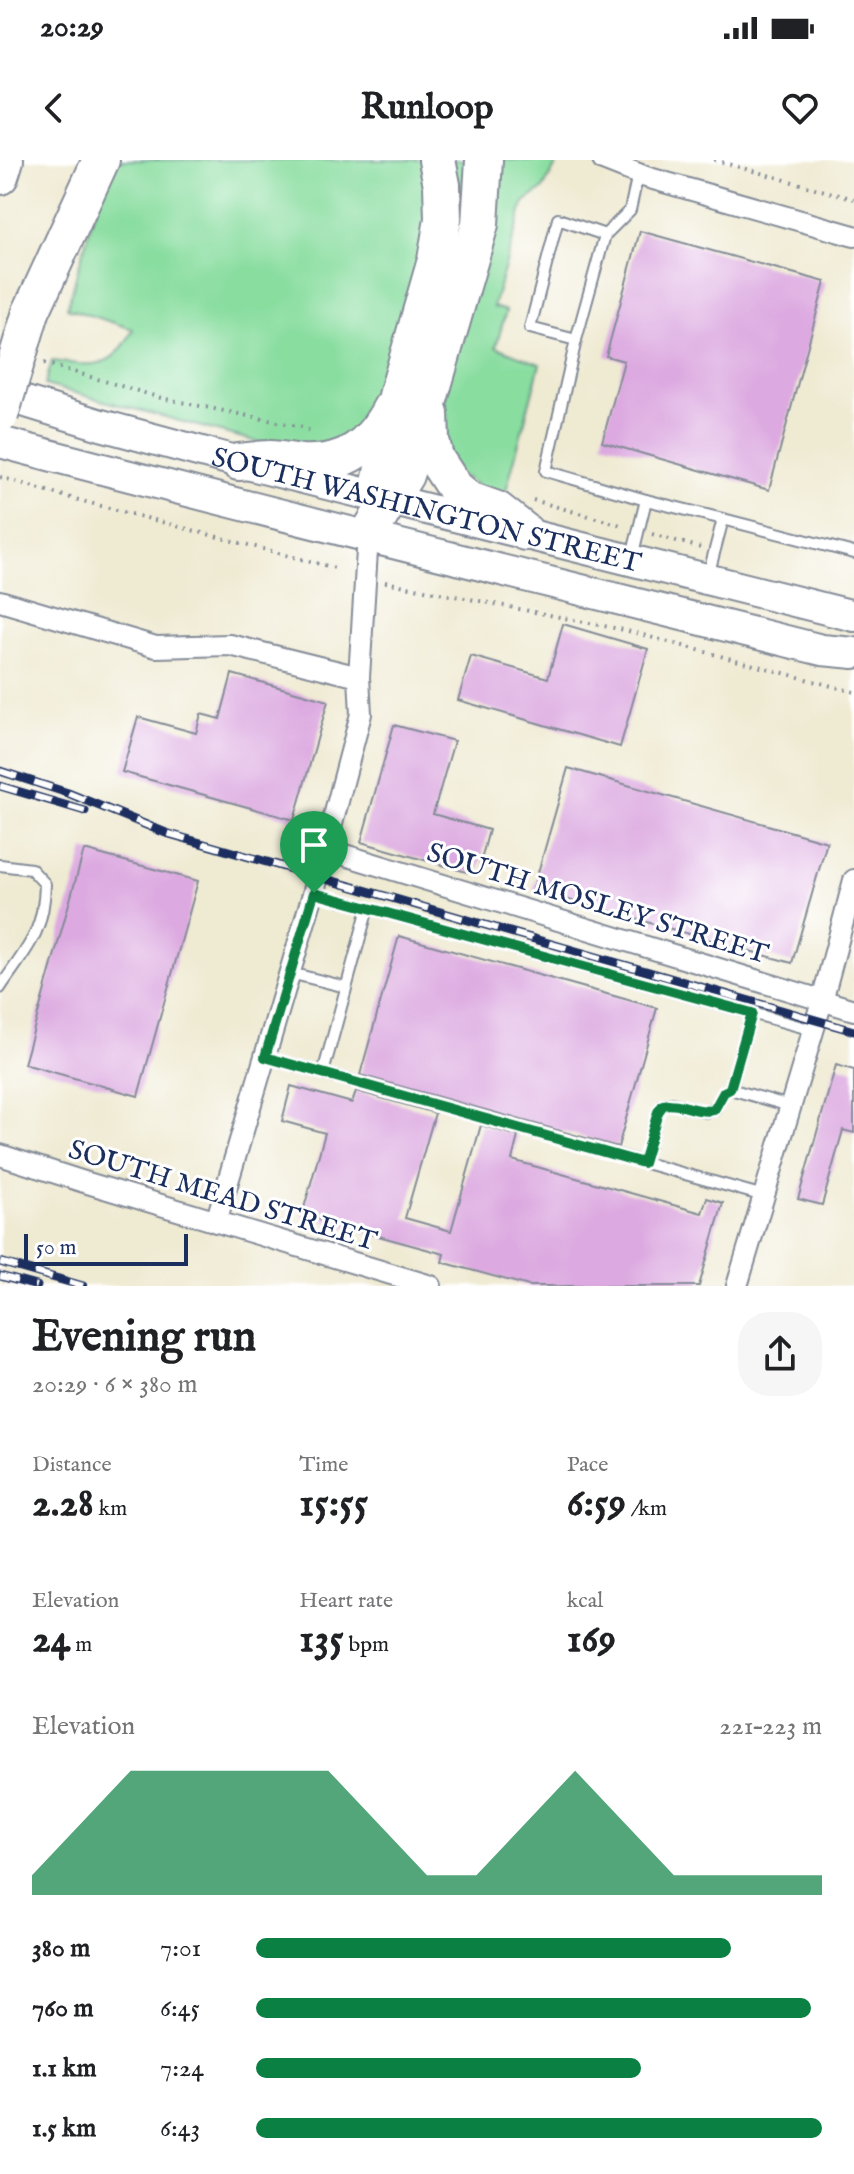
<!DOCTYPE html>
<meta charset="utf-8">
<style>
:root{--surface:#fff;--page:#f6f6f6;--text:#202124;--muted:#757577;--accent:#0b8043}
body{margin:0;font-family:"IM FELL English",serif;background:var(--page);color:var(--text);height:100vh;display:flex;flex-direction:column;font-size:30px;white-space:nowrap}
*{box-sizing:border-box;margin:0}
p{font-size:26px;color:var(--muted)}
.icon{flex:none;width:44px;height:44px;fill:none;stroke:currentColor;stroke-width:2;stroke-linecap:round;stroke-linejoin:round}
.map{position:relative;height:1126px;overflow:hidden}
.drawer{display:flex;flex-direction:column;background:var(--surface);flex:1}
.drawer>*{flex:none}
.scale{position:absolute;left:24px;bottom:20px;width:164px;box-sizing:border-box;padding-left:8px;border:4px solid #1b2f5e;border-top:0;font-size:22px;line-height:28px;white-space:nowrap;color:#1b2f5e;-webkit-text-stroke:6px #fff;paint-order:stroke}
.pin{position:absolute;display:grid;place-items:center;width:68px;height:68px;color:#fff;margin:-82px -34px;border-radius:50% 50% 50% 0;rotate:-45deg;box-shadow:0 0 8px #0007}
.pin .icon{rotate:45deg}
.round{display:grid;place-items:center;flex:none;width:84px;height:84px;border-radius:32px;background:var(--page)}
.overview{display:flex;align-items:center;justify-content:space-between;height:136px;padding:0 32px}
h1{font-size:44px;font-weight:700;line-height:60px}
.figures{display:grid;grid-template-columns:repeat(3,1fr);gap:12px;height:136px;padding:8px 32px}
.figures div{display:grid;align-content:center}
.figures b{font-size:40px;font-weight:700}
.figures small{font-size:22px;font-weight:400}
.figures p{font-size:22px}
.chart{height:224px;padding:16px 32px}
.chart p{display:flex;justify-content:space-between}
.chart svg{width:100%;height:144px;margin-top:8px;fill:var(--accent);opacity:.7}
ul{padding:0 32px;list-style:none;font-size:26px}
li{display:grid;grid-template-columns:128px 96px 1fr;align-items:center;height:60px}
li i{height:20px;border-radius:10px;background:var(--accent)}
.status{display:flex;justify-content:space-between;align-items:center;height:56px;padding:0 40px;background:var(--surface);direction:ltr}
.status svg{height:22px;fill:currentColor}
header{display:flex;justify-content:space-between;align-items:center;height:104px;padding:0 32px;background:var(--surface);font-size:36px;font-weight:700}
.map>svg:first-child{display:block}
.green{fill:#88dd9f;stroke:#52867e;stroke-width:2}
.building{fill:#dca9e0}
.lines{fill:none;stroke-linecap:round;stroke-linejoin:round}
.lane-casing{stroke:#858c98;stroke-width:14}
.street-casing{stroke:#858c98;stroke-width:24}
.primary-casing{stroke:#858c98;stroke-width:34}
.highway-casing{stroke:#858c98;stroke-width:40}
.path{stroke:#858c98;stroke-width:4;stroke-dasharray:2 6;stroke-linecap:butt}
.lane{stroke:#fff;stroke-width:10}
.street{stroke:#fff;stroke-width:20}
.primary{stroke:#fff;stroke-width:30}
.highway{stroke:#fff;stroke-width:36}
.rail-casing{stroke:#1b2f5e;stroke-width:9}
.rail{stroke:#fff;stroke-width:6;stroke-dasharray:18;stroke-linecap:butt}
.highway-bridge-casing{stroke:#858c98;stroke-width:40;stroke-linecap:butt}
.highway-bridge{stroke:#fff;stroke-width:36}
.route-casing{stroke:#fff;stroke-width:16}
.route{stroke:#0b8043;stroke-width:10}
.labels{text-anchor:middle;stroke-width:6;stroke-linejoin:round;paint-order:stroke}
.street-label{font-size:28px;fill:#1b2f5e;stroke:#fff}
</style>
<div class="status"><b>20:29</b><svg viewBox="0 0 49 12"><path d="M0 12V9h3v3zM5 12V6h3v6zM10 12V3h3v9zM15 12V0h3v12zM26 1h20v11H26zM47 4h2v5h-2z"/></svg></div>
<header><svg class="icon" aria-label="back" viewBox="0 0 24 24"><path d="M15 5l-7 7 7 7"/></svg>Runloop<svg class="icon" aria-label="heart" viewBox="0 0 24 24"><path d="M12 20l-8-8c-3-5 5-10 8-4 3-6 11-1 8 4z"/></svg></header>
<div class="map">
<svg width="854" height="1126" viewBox="0 0 854 1126">
<rect width="100%" height="100%" fill="#fff"/>
<filter id="ink" filterUnits="userSpaceOnUse"><feTurbulence type="fractalNoise" baseFrequency=".0125" numOctaves="2"/><feDisplacementMap in="SourceGraphic" scale="16" xChannelSelector="R" yChannelSelector="G"/><feConvolveMatrix kernelMatrix="1 2 1 2 8 2 1 2 1" color-interpolation-filters="sRGB"/></filter>
<filter id="wash" filterUnits="userSpaceOnUse"><feTurbulence type="fractalNoise" baseFrequency=".006" numOctaves="4" result="noise"/><feDisplacementMap in="SourceGraphic" scale="32" xChannelSelector="R" yChannelSelector="G"/><feGaussianBlur stdDeviation="1.8" result="paint"/><feColorMatrix in="noise" values="0 0 0 0 0 0 0 0 0 0 0 0 0 0 0 0 0 1.4 0 .05"/><feComposite in="paint" operator="in"/></filter>
<g filter="url(#wash)">
<rect width="100%" height="100%" fill="#efead2"/>
<g class="green">
<path d="M112,0h313l6,52 -54,198 -11,17 -42,24 -40,-2 -239,-64 7,-24c42,5 61,10 81,-32l-66,-21 35,-122z"/>
<polygon points="448,0 472,0 457,102"/>
<polygon points="497,0 559,0 543,29 524,42 493,147 506,151 496,187 540,204 503,342 449,307 444,242"/>
</g>
<g id="blocks">
<g class="building">
<polygon points="640,71 825,122 769,330 602,282 624,201 606,196"/>
<polygon points="563,464 648,489 620,587 458,540 471,496 548,518"/>
<polygon points="232,514 328,541 294,660 122,612 138,557 196,573 201,554 220,559"/>
<polygon points="394,565 454,581 433,654 489,670 477,715 361,682"/>
<polygon points="568,608 827,682 792,803 533,730"/>
<polygon points="84,690 198,721 138,936 24,904"/>
<polygon points="399,776 657,848 618,987 360,915"/>
<polygon points="836,905 854,910 854,973 843,970 822,1045 798,1039"/>
<polygon points="291,926 352,943 356,931 435,953 405,1058 451,1071 481,965 518,976 512,1000 702,1053 707,1038 723,1043 699,1126 529,1126 442,1102 444,1094 302,1055 325,973 282,961"/>
</g>
</g>
</g>
<g filter="url(#ink)">
<use href="#blocks" fill-opacity="0" stroke="#858c98" stroke-width="2"/>
<g class="lines">
<g class="lane-casing">
<g id="lane">
<polyline points="605,75 576,180 546,311 646,340 632,397"/>
<polyline points="576,180 530,168 558,59 605,75 630,50 638,14"/>
<polyline points="646,340 723,359 708,416"/>
<polyline points="723,359 854,393"/>
<path d="M0,705l31,4 14,15c-1,50 -19,65 -45,104"/>
<polyline points="314,733 813,870"/>
<polyline points="290,813 346,827"/>
<polyline points="265,897 764,1036"/>
<polyline points="323,913 368,748"/>
<polyline points="730,929 752,853"/>
<polyline points="643,1003 658,952 663,945 672,943 706,952 714,950 724,932 730,929 790,946"/>
</g>
</g>
<g class="street-casing">
<g id="street">
<polyline points="603,0 646,17 854,76"/>
<polyline points="0,441 156,487 230,485 359,517"/>
<polyline points="325,689 854,850"/>
<polyline points="0,995 81,1021 431,1126"/>
<polyline points="216,1062 318,717 361,554 359,517 368,375"/>
<polyline points="737,1126 822,841 854,720"/>
</g>
</g>
<g class="primary-casing">
<g id="primary">
<path id="s1" d="M0,234l101,31 138,37 615,154"/>
<path d="M0,282c273,73 548,139 822,208l32,3"/>
</g>
</g>
<g class="highway-casing">
<g id="highway">
<polyline points="0,16 5,0"/>
<polyline points="31,152 101,0"/>
<polyline points="430,253 431,280 435,298 454,327 469,340 497,350 525,372"/>
<path d="M239,302c10,-1 21,-3 31,-3 11,0 21,3 31,4 45,3 70,-17 90,-55"/>
<polyline points="378,334 397,236 436,100 443,59 442,25 437,0"/>
<polyline points="368,375 405,315 428,243 480,64 484,0"/>
</g>
</g>
<g class="path">
<polyline points="714,0 854,39"/>
<polyline points="44,203 161,238 302,267 314,273"/>
<polyline points="0,317 71,338 335,408"/>
<polyline points="533,340 624,366"/>
<polyline points="652,374 701,388"/>
<polyline points="385,422 624,470 854,532"/>
</g>
<use href="#lane" class="lane"/>
<use href="#street" class="street"/>
<use href="#primary" class="primary"/>
<use href="#highway" class="highway"/>
<g class="rail-casing">
<g id="rail">
<polyline points="0,611 68,633 166,673 854,871"/>
<polyline points="0,626 85,651"/>
<polyline points="0,1102 83,1126"/>
<polyline points="0,1116 37,1126"/>
</g>
</g>
<use href="#rail" class="rail"/>
<g class="highway-bridge-casing">
<polyline id="highway-bridge" points="0,255 31,152"/>
</g>
<use href="#highway-bridge" class="highway-bridge"/>
</g>
</g>
<g class="lines" filter="url(#ink)">
<g class="route-casing">
<path id="route" d="M314,733l438,120 -22,76 -6,3 -10,18c-17,4 -33,-9 -51,-5l-5,7 -15,51 -378,-106z"/>
</g>
<use href="#route" class="route"/>
</g>
<g class="labels">
<g class="street-label">
<text dy="10" stroke="none"><textPath href="#s1" startOffset="442">SOUTH WASHINGTON STREET</textPath></text>
<text transform="translate(598 742) rotate(17)" y="10">SOUTH MOSLEY STREET</text>
<text transform="translate(223 1034) rotate(17)" y="10">SOUTH MEAD STREET</text>
</g>
</g>
</svg>
<div class="scale">50 m</div>
<div class="pin" style="left:314px;top:733px;background:#1e9e55"><svg class="icon" aria-label="arrive" viewBox="0 0 24 24"><path d="M6 21V4h12l-3 4 3 4H6"/></svg></div>
</div>
<section class="drawer">
<div class="overview"><div><h1>Evening run</h1><p>20:29 · 6 × 380 m</p></div><a class="round"><svg class="icon" aria-label="share" viewBox="0 0 24 24"><path d="M12 15V3M7 8l5-5 5 5M5 13v7h14v-7"/></svg></a></div>
<div class="figures">
<div><p>Distance</p><b>2.28<small> km</small></b></div>
<div><p>Time</p><b>15:55</b></div>
<div><p>Pace</p><b>6:59<small> /km</small></b></div>
</div>
<div class="figures">
<div><p>Elevation</p><b>24<small> m</small></b></div>
<div><p>Heart rate</p><b>135<small> bpm</small></b></div>
<div><p>kcal</p><b>169</b></div>
</div>
<div class="chart"><p><span>Elevation</span>221–223 m</p>
<svg viewBox="0 0 160 44" preserveAspectRatio="none"><path d="M0 44V38L10 22L20 6L30 6L40 6L50 6L60 6L70 22L80 38L90 38L100 22L110 6L120 22L130 38L140 38L150 38L160 38V44z"/></svg>
</div>
<ul>
<li><b>380 m</b>7:01<i style="width:84%"></i></li>
<li><b>760 m</b>6:45<i style="width:98%"></i></li>
<li><b>1.1 km</b>7:24<i style="width:68%"></i></li>
<li><b>1.5 km</b>6:43<i style="width:100%"></i></li>
</ul>
</section>
